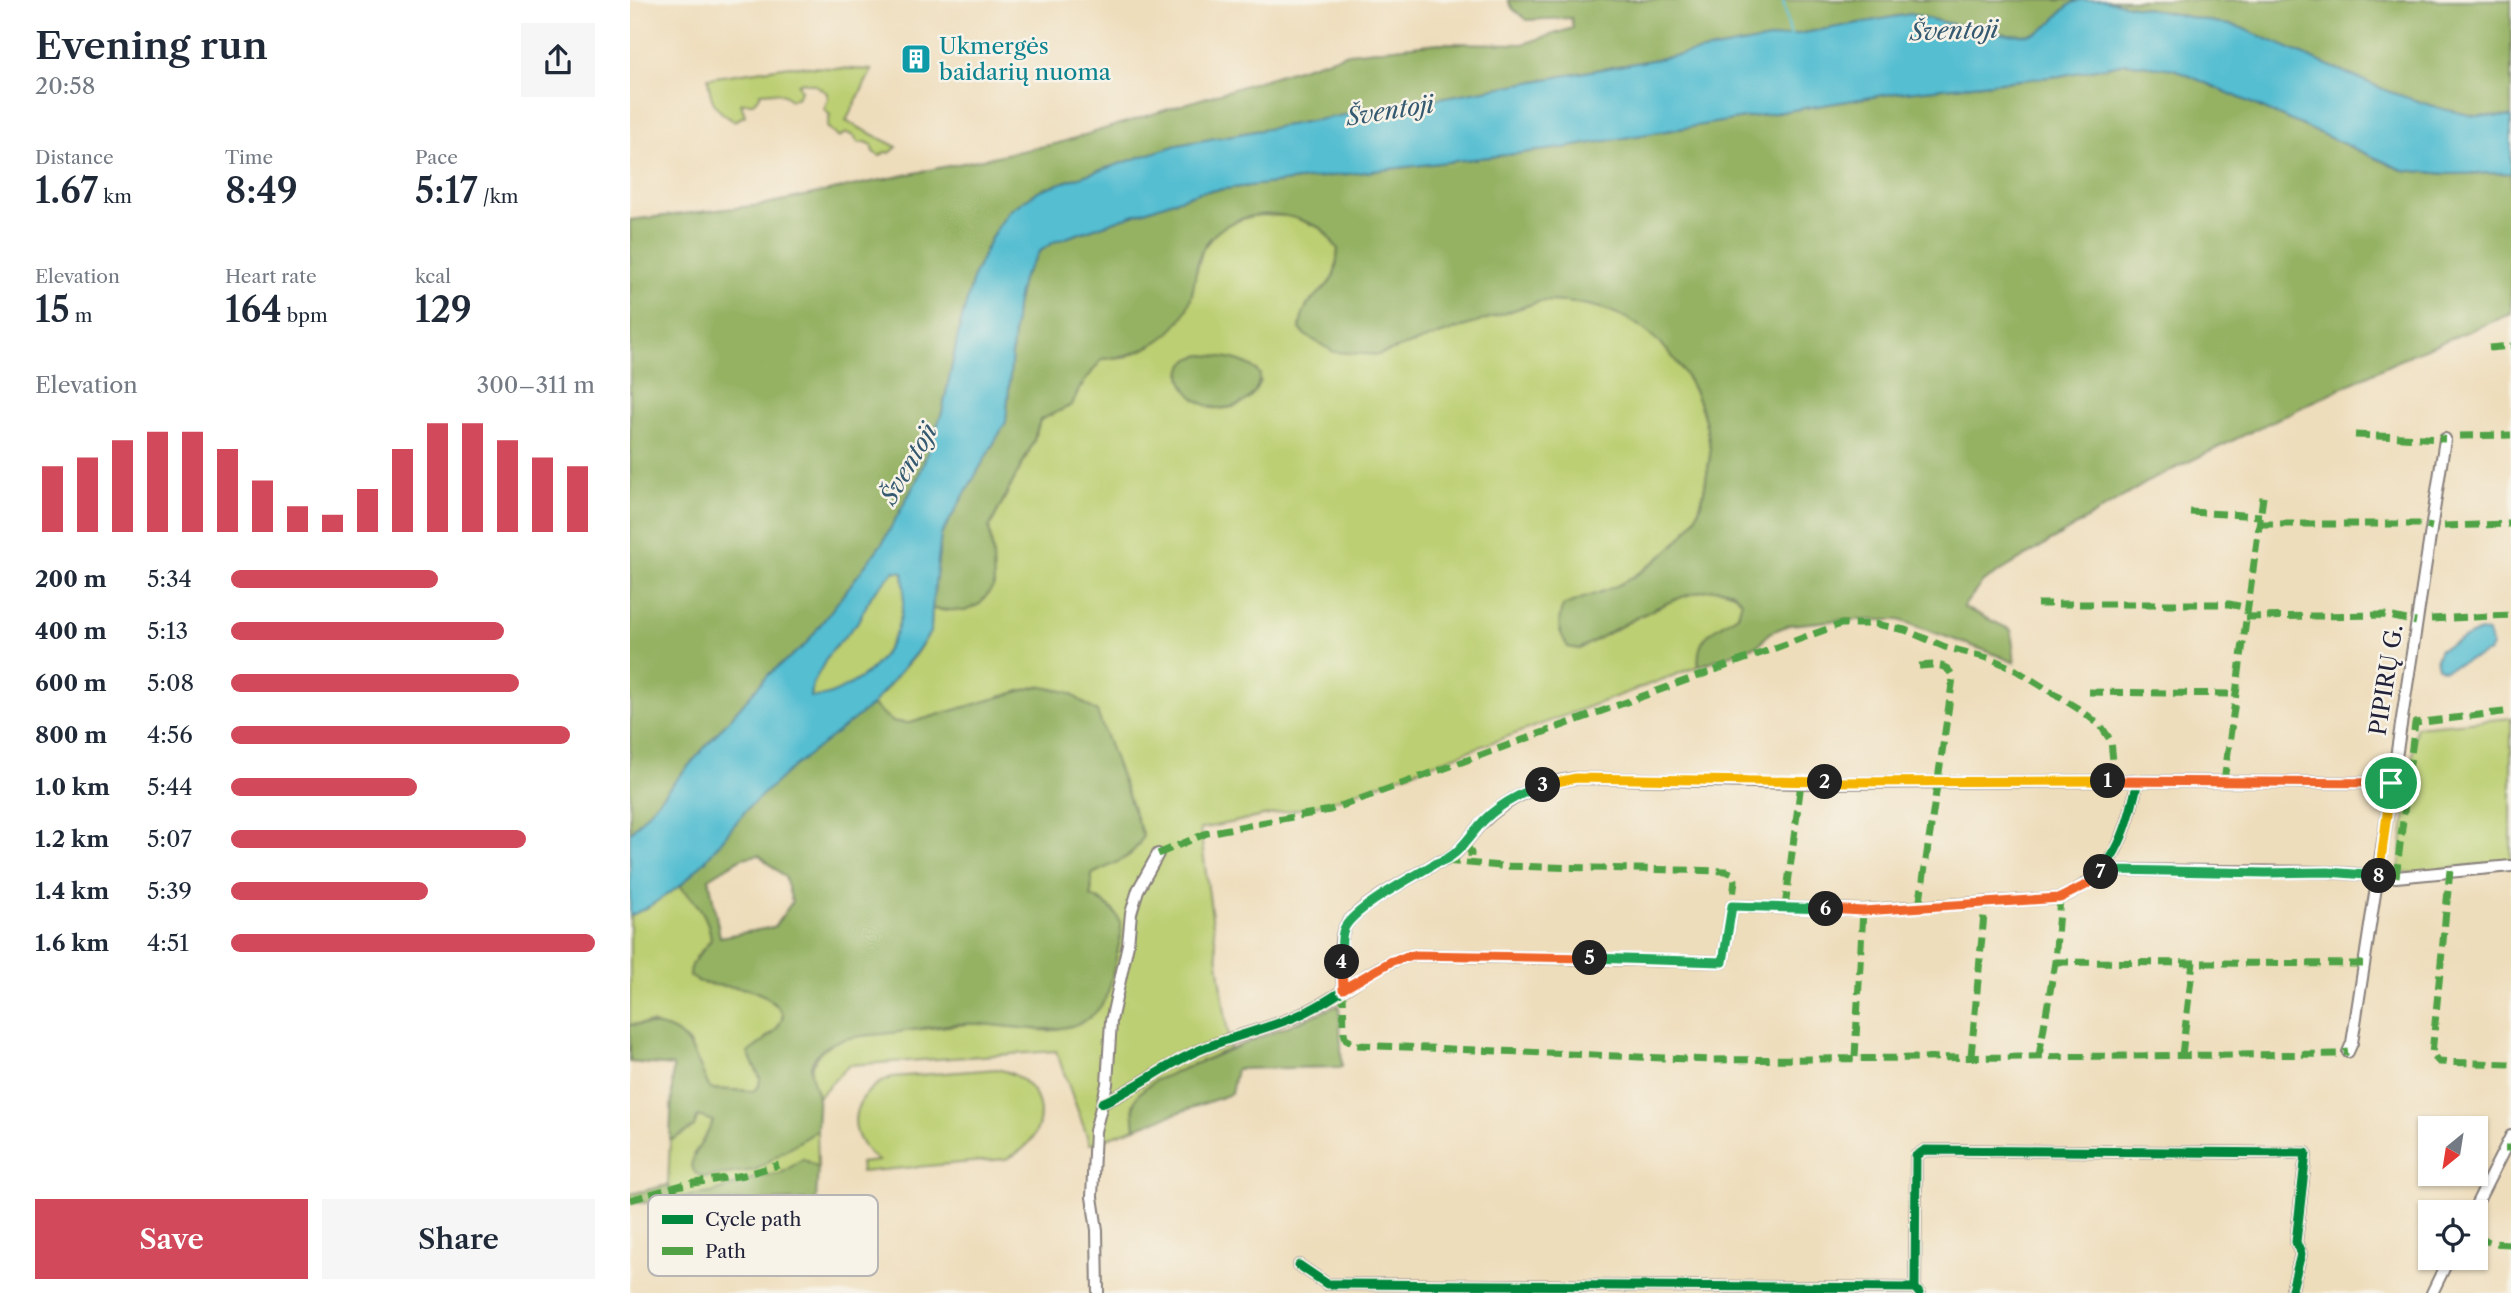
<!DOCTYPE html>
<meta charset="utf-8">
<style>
:root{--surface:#fff;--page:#f6f6f7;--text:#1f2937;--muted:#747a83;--accent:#d1495b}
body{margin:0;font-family:"Libre Caslon Text",serif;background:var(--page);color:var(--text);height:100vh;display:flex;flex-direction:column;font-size:26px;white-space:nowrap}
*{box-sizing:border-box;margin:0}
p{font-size:23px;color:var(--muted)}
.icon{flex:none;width:38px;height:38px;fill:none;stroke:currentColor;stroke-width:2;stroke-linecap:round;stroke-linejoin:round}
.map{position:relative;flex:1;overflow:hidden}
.drawer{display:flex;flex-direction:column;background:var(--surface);width:630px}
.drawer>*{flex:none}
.needle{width:46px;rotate:210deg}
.tools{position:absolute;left:1788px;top:1116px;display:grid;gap:14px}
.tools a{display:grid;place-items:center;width:70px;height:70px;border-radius:0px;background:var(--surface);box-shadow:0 2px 5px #0004;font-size:35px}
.pin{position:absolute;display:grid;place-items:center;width:60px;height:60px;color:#fff;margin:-30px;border:4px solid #fff;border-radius:50%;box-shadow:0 2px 7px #0007}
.km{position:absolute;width:35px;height:35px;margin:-18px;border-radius:50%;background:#222;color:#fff;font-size:19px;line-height:35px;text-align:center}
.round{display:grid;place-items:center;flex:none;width:74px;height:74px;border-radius:0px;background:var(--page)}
.head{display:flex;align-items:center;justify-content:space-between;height:119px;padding:0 35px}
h1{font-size:38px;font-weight:600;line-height:52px}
.metrics{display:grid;grid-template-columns:repeat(3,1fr);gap:10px;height:119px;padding:7px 35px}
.metrics div{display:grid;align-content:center}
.metrics b{font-size:35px;font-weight:600}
.metrics small{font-size:19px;font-weight:400}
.metrics p{font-size:19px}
.chart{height:196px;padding:14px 35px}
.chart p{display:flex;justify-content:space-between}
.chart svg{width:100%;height:126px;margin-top:7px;stroke:var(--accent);stroke-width:6}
.action{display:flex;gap:14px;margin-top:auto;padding:14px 35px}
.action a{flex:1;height:80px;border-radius:0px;background:var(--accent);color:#fff;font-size:28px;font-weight:600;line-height:80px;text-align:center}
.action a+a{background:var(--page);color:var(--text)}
ul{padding:0 35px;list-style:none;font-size:23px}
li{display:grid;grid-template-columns:112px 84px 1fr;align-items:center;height:52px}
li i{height:18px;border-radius:9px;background:var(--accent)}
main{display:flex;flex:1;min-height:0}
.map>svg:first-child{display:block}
.green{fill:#bccf72;stroke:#6f7856;stroke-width:2;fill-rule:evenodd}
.forest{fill:#95b264;stroke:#5c6a50;stroke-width:2;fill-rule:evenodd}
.water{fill:#55bed1;stroke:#3c7086;stroke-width:2;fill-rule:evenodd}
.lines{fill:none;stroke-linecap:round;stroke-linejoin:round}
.stream{stroke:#55bed1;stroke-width:2.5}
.minor-casing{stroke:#88807b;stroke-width:14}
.minor{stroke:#fff;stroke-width:10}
.quiet{stroke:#50a245;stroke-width:7;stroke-dasharray:14 7;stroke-linecap:butt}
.cycleway-casing{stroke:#f7f3e8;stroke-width:13}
.cycleway{stroke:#00873e;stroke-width:9}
.split-1-casing{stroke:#fff;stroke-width:14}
.split-2-casing{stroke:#fff;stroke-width:14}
.split-3-casing{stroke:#fff;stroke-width:14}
.split-4-casing{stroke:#fff;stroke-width:14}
.split-5-casing{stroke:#fff;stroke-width:14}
.split-6-casing{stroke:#fff;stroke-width:14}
.split-7-casing{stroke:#fff;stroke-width:14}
.split-8-casing{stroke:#fff;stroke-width:14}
.split-9-casing{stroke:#fff;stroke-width:14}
.split-1{stroke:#f0652b;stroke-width:9}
.split-2{stroke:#f5b400;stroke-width:9}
.split-3{stroke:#f5b400;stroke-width:9}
.split-4{stroke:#22a559;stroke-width:9}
.split-5{stroke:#f0652b;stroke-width:9}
.split-6{stroke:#22a559;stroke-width:9}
.split-7{stroke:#f0652b;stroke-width:9}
.split-8{stroke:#22a559;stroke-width:9}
.split-9{stroke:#f5b400;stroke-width:9}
.labels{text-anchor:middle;stroke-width:5;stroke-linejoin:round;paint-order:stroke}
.culture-label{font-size:23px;fill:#0d838f;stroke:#f7f3e8;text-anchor:start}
.street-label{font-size:23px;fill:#22223b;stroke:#f7f3e8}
.water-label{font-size:24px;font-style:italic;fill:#345970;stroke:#f7f3e8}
.key{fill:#f7f3e8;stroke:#b7b4b4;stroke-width:2}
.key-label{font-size:19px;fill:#22223b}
</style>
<main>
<section class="drawer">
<div class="head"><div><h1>Evening run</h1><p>20:58</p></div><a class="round"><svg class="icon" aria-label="share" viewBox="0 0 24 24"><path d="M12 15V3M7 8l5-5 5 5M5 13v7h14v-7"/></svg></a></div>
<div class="metrics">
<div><p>Distance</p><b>1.67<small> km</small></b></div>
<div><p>Time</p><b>8:49</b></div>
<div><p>Pace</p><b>5:17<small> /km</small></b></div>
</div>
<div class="metrics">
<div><p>Elevation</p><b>15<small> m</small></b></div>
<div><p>Heart rate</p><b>164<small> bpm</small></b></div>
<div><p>kcal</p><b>129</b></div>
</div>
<div class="chart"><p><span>Elevation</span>300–311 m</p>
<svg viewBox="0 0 160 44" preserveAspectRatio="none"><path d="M5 44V21M15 44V18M25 44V12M35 44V9M45 44V9M55 44V15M65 44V26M75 44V35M85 44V38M95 44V29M105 44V15M115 44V6M125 44V6M135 44V12M145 44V18M155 44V21"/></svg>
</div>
<ul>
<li><b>200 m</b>5:34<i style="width:57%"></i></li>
<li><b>400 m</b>5:13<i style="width:75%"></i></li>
<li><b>600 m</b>5:08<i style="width:79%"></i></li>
<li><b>800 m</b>4:56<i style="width:93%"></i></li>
<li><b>1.0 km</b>5:44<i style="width:51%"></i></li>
<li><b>1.2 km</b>5:07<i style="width:81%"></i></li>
<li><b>1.4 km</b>5:39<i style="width:54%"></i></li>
<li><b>1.6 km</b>4:51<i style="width:100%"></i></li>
</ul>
<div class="action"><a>Save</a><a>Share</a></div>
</section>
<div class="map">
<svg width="1881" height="1293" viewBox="0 0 1881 1293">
<rect width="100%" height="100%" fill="#f7f3e8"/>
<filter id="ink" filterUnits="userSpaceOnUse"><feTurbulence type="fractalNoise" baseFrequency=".0143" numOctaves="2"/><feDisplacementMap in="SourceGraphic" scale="14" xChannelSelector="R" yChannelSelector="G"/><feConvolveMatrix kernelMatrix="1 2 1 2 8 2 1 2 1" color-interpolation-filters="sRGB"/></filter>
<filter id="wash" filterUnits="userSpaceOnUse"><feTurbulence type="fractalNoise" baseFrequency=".00686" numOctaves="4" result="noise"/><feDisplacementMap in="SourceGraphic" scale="28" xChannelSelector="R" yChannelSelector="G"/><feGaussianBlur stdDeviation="1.57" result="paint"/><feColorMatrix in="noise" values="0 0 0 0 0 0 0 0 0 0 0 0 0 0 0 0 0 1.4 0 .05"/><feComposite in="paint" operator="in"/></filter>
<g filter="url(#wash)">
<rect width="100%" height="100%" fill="#edb"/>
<g class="green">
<path d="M160,66l82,4 -26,51 51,26 -7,6 -5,-1 -5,4 -7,-4 -1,-7 -6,-3 -7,1 -5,-7 -7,-3 -9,4 -11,-10 3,-12 -6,-6 4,-10 -1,-6 -12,-8 -12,-3 -5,2 3,6 -4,8 -7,2c-9,-10 -17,-8 -30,-7v3l-7,7h-12l4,13 -11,5c-20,-11 -24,-21 -26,-43z"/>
<path d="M624,215l36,1 31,12 17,21c-1,8 -1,21 -5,28 -13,23 -29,18 -33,52l78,26 163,-54c28,0 62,4 87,18 47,27 77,76 82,130 1,10 -3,21 -4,31 -2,15 -7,33 -15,45 -14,21 -46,46 -68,58 -19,10 -41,14 -60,23l16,43c33,-17 101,-59 134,-60 13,-1 20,4 29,12l-4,14c-19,12 -43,25 -39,51l-372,137 -127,26 30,220 -74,31 -23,24 2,24 -45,16 -34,-93 -207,14 -31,32 -8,-20 2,-12 8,-13 13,-10 20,-5 122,-14 74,8 21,-5 51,-91c-2,-23 -9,-29 -30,-39l1,-22 39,-19 -93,-169 -128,37 -17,-1 -21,-17 43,-50 16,-24 1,-22 16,2 45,-57 -4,-26 44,-85 7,-23 32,-15 7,-16 23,-30 21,-1 28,-12 45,-73 7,-25 18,-21zM630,382c-14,22 -23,28 -49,26z"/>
<path d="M264,571l9,1c6,47 -14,93 -56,115 -13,6 -21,11 -36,10l2,-14 16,-29 28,-31 16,-30z"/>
<polygon points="1881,718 1881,861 1780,873 1769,870 1786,727"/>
<path d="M50,886c17,17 29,29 31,54l-15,17 1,24c31,4 67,4 86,33 -2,12 -8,18 -18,24l-6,48 -6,5 -43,-2 -21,-46 -37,-20 -22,2v-109l18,-9z"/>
<path d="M367,1069c53,11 58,69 9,90l-145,13 -1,-9 18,-2c-36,-28 -28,-68 14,-84z"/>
<polygon points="68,1115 83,1121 79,1133 63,1155 125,1170 187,1130 188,1167 173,1159 150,1174 127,1177 82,1193 45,1198 38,1185 40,1141 64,1127"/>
</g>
<g class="forest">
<path d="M878,0h571c-18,6 -24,26 -43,33 -24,8 -98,-13 -126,-19l-733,131 -137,45 -31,21 -17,25 -18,39 -14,51 -18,87 -24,65 -35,64 -78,103 -37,30 -138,158v-613l131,-15 298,-62 290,-90 90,-10 84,1 50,-16 -2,-10 -44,2 -14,-11z"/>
<polygon points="1474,0 1881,0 1881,117 1844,116 1809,108 1760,92 1609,27"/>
<path d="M1496,63l48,6 228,101 45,4 64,-1v141l-99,40 -261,126 -168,102 -20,25 48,23 4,33 -23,-10 -93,-33h-59l-51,5 -20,8 -9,11 -61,22c-4,-31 17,-37 39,-51l4,-14c-4,-3 -8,-8 -12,-10 -35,-12 -118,41 -151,58l-11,-2c-9,-15 -12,-23 -5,-41 19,-9 41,-13 59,-23 23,-12 55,-37 69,-58 8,-12 13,-30 15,-45 1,-10 5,-21 4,-31 -5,-54 -35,-103 -82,-130 -25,-14 -59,-18 -87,-18l-163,54 -44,-3 -29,-17 -5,-6c3,-34 20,-29 33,-52 4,-7 4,-20 5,-28 -5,-6 -11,-16 -17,-21 -4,-2 -11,-4 -15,-6 -34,-14 -80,-9 -102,25 -10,16 -8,40 -15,57 -13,35 -52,53 -87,55l-23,30 -7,16 -32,15 -7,23 -44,85 4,26 1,32 -14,18 -15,7 -33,-2 9,-74 65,-113 10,-115 6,-28 17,-27 15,-10 146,-50 363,-44 333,-55 163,-17z"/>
<path d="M574,355c19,2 43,3 56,19 -1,13 -8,25 -20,30 -46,21 -85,-44 -36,-49z"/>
<path d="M408,686l30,6 29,20 46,124c-9,22 -30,28 -51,38l-1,22c19,9 35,21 29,44 -4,17 -7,36 -12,52 -19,54 -87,34 -129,32 -28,-2 -67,7 -96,10 -20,2 -44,2 -61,16 -21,18 -7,29 -4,48 1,10 -1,22 -1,32l-62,40 -51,7 -8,-3 -5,-8c3,-17 16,-29 22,-45l-15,-5 -4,11 -24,14 3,-75 -43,-4v-37c57,-4 59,19 80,64l43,2 6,-5 1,-8 -12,-25c13,-11 33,-21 35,-39 -27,-41 -68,-18 -93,-38l1,-11 20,-25c-2,-25 -14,-37 -31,-54 24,-24 44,-52 67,-77 37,-40 83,-71 125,-104l21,17 17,1zM129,855l26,22 7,25 -18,25 -54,10 -11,-59 33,-20z"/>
<path d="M709,1005l3,62 -106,2 -5,25 -96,34c-3,-28 -3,-32 21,-48z"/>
<polygon points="173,1159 188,1167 186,1200 0,1203 0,1194 38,1185 46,1198 82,1193 127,1177 150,1174"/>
</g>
<g class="water">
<path d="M1449,0h25l135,27 151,65 49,16 35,8 37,1v56l-64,1 -44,-4 -229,-101 -48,-6 -67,13 -163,17 -333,55 -363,44 -146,50 -15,10 -17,27 -6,28 -10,115 -65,113 -9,74 -1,22 -16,23 -43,51 -85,67 -40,37 -41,51 -26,26 -32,21 -18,9v-83l138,-158 37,-30 78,-103 35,-64 24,-65 18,-87 14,-51 18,-39 17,-25 31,-21 137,-45 733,-131c27,7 102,27 126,19 19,-7 25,-27 43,-33zM264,571l9,1c6,47 -14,93 -56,114 -13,7 -21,12 -36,11l2,-14 16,-29 28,-31 16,-30z"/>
<polygon points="1850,631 1858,633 1862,646 1859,652 1814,670 1808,667 1806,658 1810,649"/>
</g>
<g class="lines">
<polyline class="stream" points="1153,0 1161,38"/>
</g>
</g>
<g filter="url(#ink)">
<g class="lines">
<g class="minor-casing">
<g id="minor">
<polyline points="1477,867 1485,870 1698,872 1766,877 1881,866"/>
<path d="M713,989c0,-17 -6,-43 1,-60 8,-21 71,-53 92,-66 22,-5 30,-23 44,-38 26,-27 60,-42 96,-47l225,5 314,-2 276,2"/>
<polyline points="1718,1052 1722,1043 1815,439"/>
<path d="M472,1103c32,-13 61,-36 93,-51 37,-17 81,-24 115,-42 35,-17 65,-47 103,-55l310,7 9,-56 131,4 197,-12c55,-23 65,-62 78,-117"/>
<polyline points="1842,1213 1881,1136"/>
<polyline points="669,1265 697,1284 711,1284 1285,1288"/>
<polyline points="468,1293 467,1230 462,1197 465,1131 477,1084 481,1021 498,944 501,913 508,890 528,854"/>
<polyline points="1289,1293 1285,1288 1286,1156 1295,1150 1676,1153 1666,1242 1671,1254 1661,1293"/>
<polyline points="1802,1293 1819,1258"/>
</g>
</g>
<use href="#minor" class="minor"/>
<g class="quiet">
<polyline points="1859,348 1881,346"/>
<polyline points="1725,435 1815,439"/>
<polyline points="1830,436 1881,435"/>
<polyline points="1560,512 1631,516"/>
<polyline points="1629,524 1788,524 1802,527"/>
<polyline points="1814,526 1881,524"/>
<polyline points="1407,604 1599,604 1618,608"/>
<polyline points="1616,617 1754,615 1786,622"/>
<polyline points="1801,619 1881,615"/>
<path d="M1289,666c14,-1 29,-4 34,12l-34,229"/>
<polyline points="1459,692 1606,694"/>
<polyline points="1594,781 1634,490"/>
<polyline points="836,844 841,853 841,862"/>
<polyline points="528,854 577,833 700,810 1211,624 1246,624 1275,630 1315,647 1362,659 1384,669 1452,711 1471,726 1481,741 1485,781"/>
<polyline points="815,861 871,866 1096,871 1103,874 1105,880 1102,906"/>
<polyline points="1820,870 1802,1054 1809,1062 1881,1064"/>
<polyline points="1766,877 1785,723 1881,711"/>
<polyline points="1155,907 1171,783"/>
<polyline points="1425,962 1735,964"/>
<polyline points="713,989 714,1033 716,1039 727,1045 1081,1060 1707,1054 1718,1052"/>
<polyline points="1552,1055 1563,962"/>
<polyline points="1341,1056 1355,904"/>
<polyline points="1409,1056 1425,962 1430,898"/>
<polyline points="1225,1057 1233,910"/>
<polyline points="1875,1148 1881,1148"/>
<polyline points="0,1200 52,1185 114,1175 149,1165"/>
<polyline points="1846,1238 1863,1243 1881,1244"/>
</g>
<g class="cycleway-casing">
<g id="cycleway">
<path d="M472,1103c32,-13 61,-36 93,-51 37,-17 81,-24 115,-42 35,-17 65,-47 103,-55l310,7 9,-56 131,4 197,-12c55,-23 65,-62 78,-117"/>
<polyline points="669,1265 697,1284 711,1284 1285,1288"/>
<polyline points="1289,1293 1285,1288 1286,1156 1295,1150 1676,1153 1666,1242 1671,1254 1661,1293"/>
</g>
</g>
<use href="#cycleway" class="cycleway"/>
</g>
</g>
<g class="lines" filter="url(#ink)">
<g class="split-1-casing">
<polyline id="split-1" points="1478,781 1761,783"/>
</g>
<g class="split-2-casing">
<polyline id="split-2" points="1195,782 1478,781"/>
</g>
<g class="split-3-casing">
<polyline id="split-3" points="913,785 946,778 1195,782"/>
</g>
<g class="split-4-casing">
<path id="split-4" d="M712,962c0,-11 -2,-23 2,-33 9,-21 71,-53 92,-66 20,-5 29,-21 42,-36 15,-19 42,-34 65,-42"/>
</g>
<g class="split-5-casing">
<polyline id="split-5" points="712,962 713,989 762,961 783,955 960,958"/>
</g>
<g class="split-6-casing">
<polyline id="split-6" points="960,958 1093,962 1102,906 1196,909"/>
</g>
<g class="split-7-casing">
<polyline id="split-7" points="1196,909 1233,911 1430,898 1458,884 1471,872"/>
</g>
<g class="split-8-casing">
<polyline id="split-8" points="1471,872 1477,867 1485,870 1636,873 1698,872 1749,876"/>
</g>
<g class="split-9-casing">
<polyline id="split-9" points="1749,876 1761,783"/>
</g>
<use href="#split-1" class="split-1"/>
<use href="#split-2" class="split-2"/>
<use href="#split-3" class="split-3"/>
<use href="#split-4" class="split-4"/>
<use href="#split-5" class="split-5"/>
<use href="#split-6" class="split-6"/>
<use href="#split-7" class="split-7"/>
<use href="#split-8" class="split-8"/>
<use href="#split-9" class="split-9"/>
</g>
<defs>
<g id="building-square" transform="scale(1.575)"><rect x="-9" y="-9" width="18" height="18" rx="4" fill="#0f9aa8" stroke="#f7f3e8"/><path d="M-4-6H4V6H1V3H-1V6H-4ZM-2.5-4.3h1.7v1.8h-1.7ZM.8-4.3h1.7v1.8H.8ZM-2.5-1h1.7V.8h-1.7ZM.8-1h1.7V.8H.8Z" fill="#fff"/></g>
</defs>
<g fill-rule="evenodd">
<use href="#building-square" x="286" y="59"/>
</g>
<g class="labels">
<g class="culture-label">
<text x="309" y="54">Ukmergės<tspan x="309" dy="26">baidarių nuoma</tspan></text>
</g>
<g class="street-label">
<text transform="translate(1756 680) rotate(-81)" y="8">PIPIRŲ G.</text>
</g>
<g class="water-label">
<text transform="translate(1324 31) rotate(-2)" y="8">Šventoji</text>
<text transform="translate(760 111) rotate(-9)" y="8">Šventoji</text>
<text transform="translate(279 464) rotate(-60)" y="8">Šventoji</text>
</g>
</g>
<rect x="18" y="1195" width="230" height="81" rx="10" class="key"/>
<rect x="32" y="1215" width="31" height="9" fill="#00873e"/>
<rect x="32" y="1247" width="31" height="8" fill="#50a245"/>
<g class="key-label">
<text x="75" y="1226">Cycle path</text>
<text x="75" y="1258">Path</text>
</g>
</svg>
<div class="tools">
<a><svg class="needle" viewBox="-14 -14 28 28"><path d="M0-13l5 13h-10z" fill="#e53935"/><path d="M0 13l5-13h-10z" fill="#747a83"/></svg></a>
<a><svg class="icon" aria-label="locate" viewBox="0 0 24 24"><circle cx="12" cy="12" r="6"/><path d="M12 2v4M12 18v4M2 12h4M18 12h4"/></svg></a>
</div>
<div class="pin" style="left:1761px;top:783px;background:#1e9e55"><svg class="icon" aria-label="arrive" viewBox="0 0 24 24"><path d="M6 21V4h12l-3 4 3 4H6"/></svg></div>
<b class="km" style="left:1478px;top:781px">1</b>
<b class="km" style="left:1195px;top:782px">2</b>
<b class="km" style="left:913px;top:785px">3</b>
<b class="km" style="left:712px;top:962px">4</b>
<b class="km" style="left:960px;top:958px">5</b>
<b class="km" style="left:1196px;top:909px">6</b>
<b class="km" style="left:1471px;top:872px">7</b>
<b class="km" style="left:1749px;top:876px">8</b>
</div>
</main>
